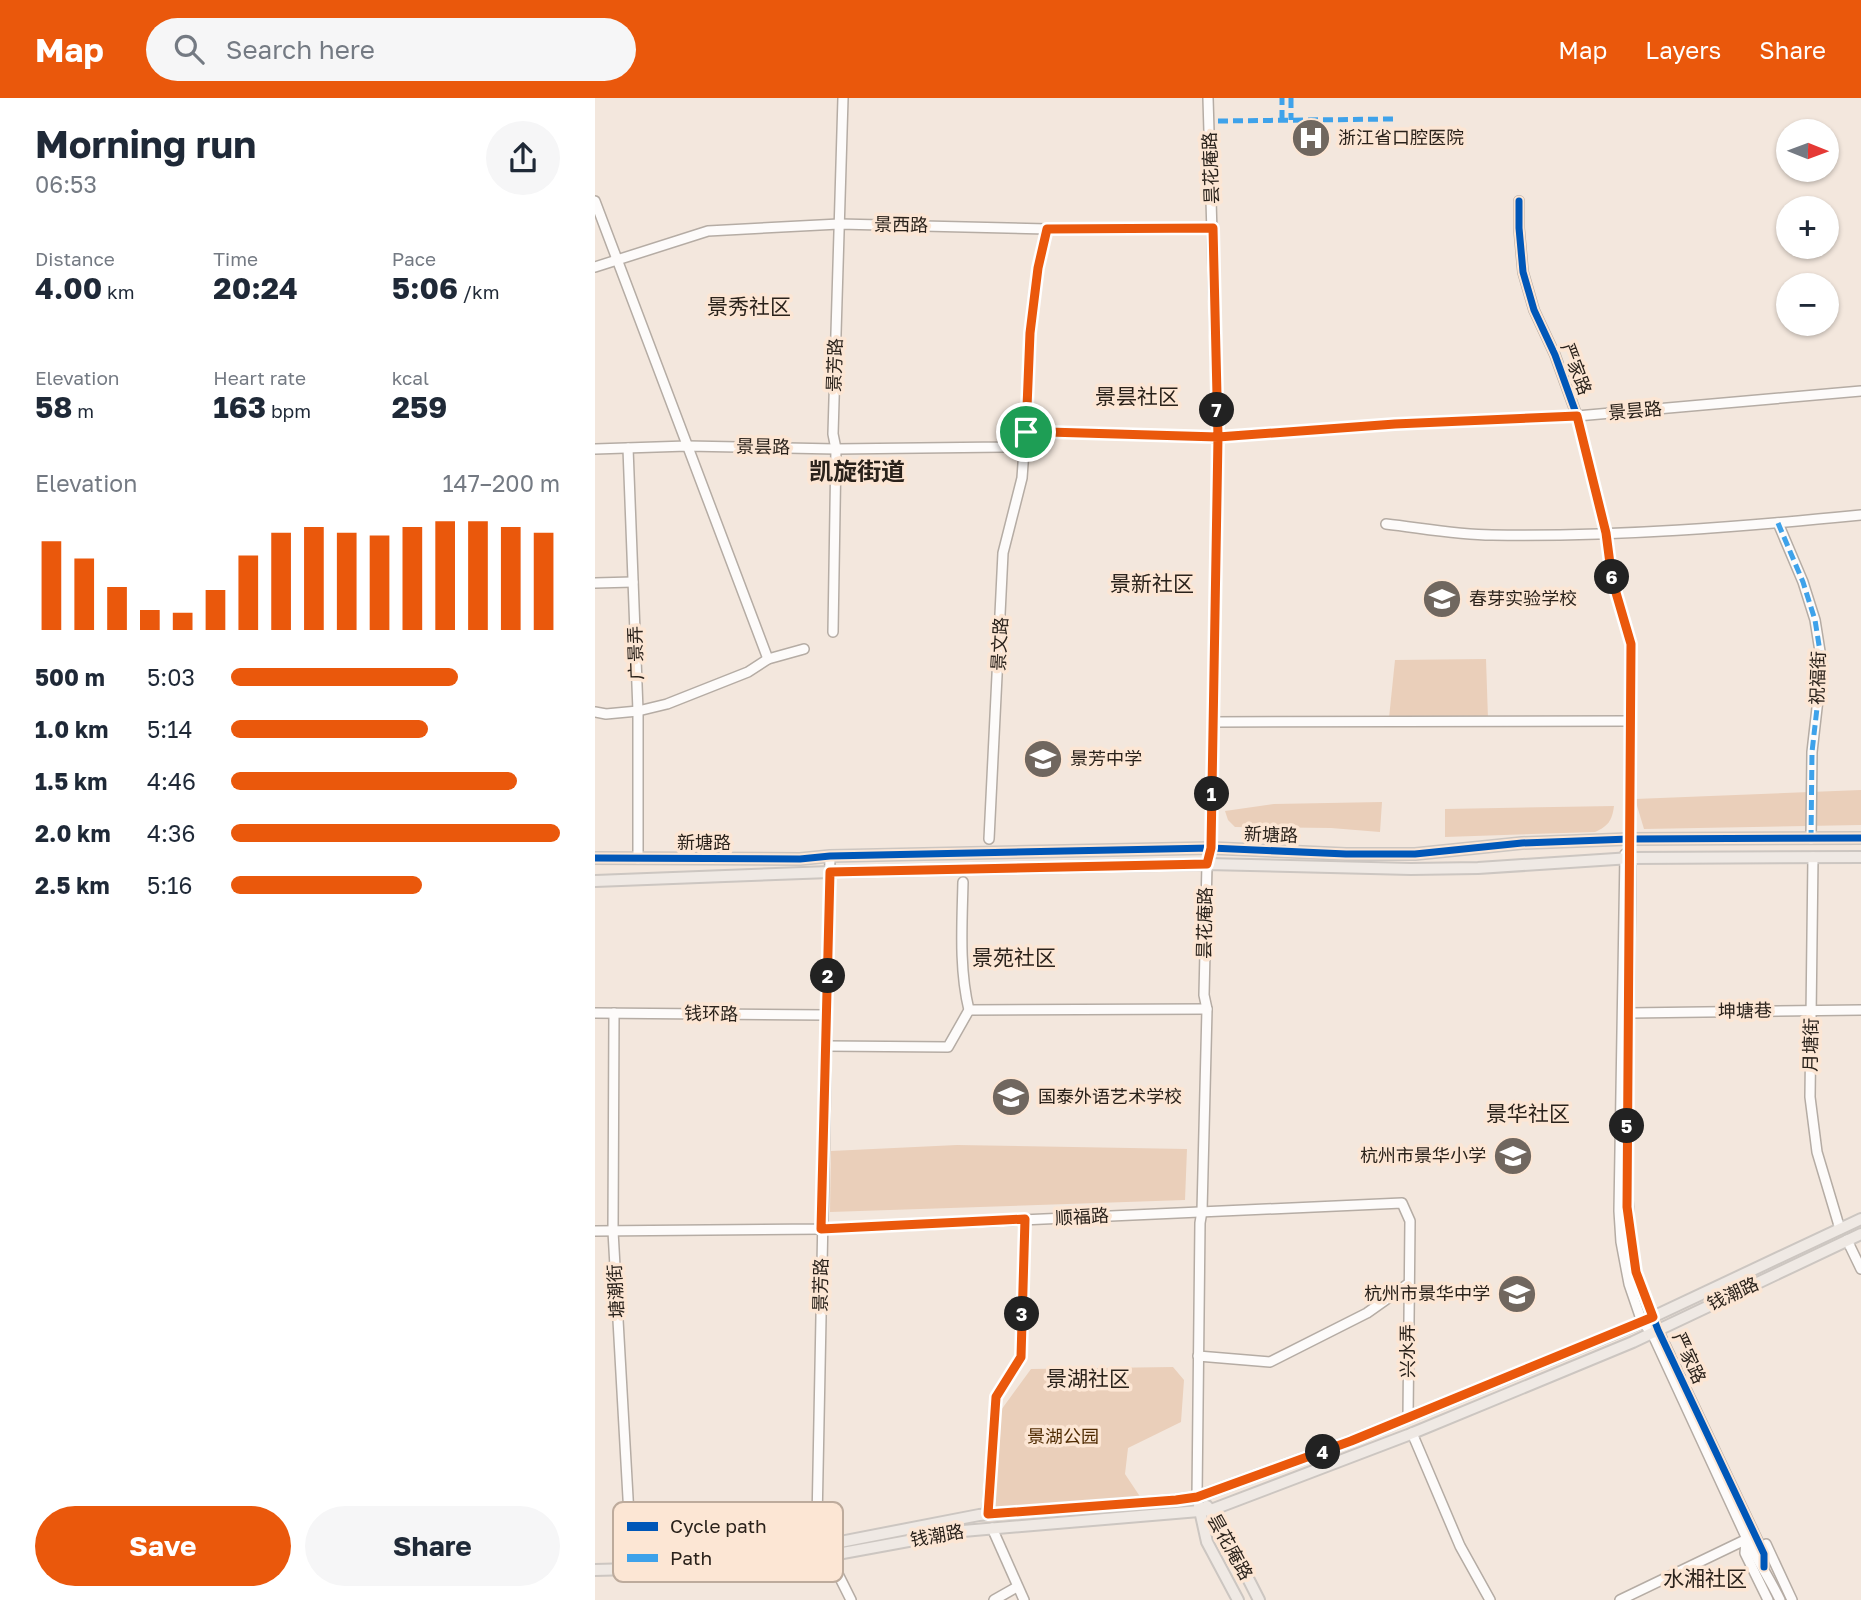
<!DOCTYPE html>
<meta charset="utf-8">
<style>
:root{--surface:#fff;--page:#f6f6f7;--text:#1f2937;--muted:#747a83;--accent:#ea580c}
body{margin:0;font-family:"Golos Text","Noto Sans SC",sans-serif;background:var(--page);color:var(--text);height:100vh;display:flex;flex-direction:column;font-size:26px;white-space:nowrap}
*{box-sizing:border-box;margin:0}
p{font-size:23px;color:var(--muted)}
.icon{flex:none;width:38px;height:38px;fill:none;stroke:currentColor;stroke-width:2;stroke-linecap:round;stroke-linejoin:round}
.map{position:relative;flex:1;overflow:hidden}
.sheet{display:flex;flex-direction:column;background:var(--surface);width:595px}
.sheet>*{flex:none}
.needle{width:46px;rotate:91deg}
.controls{position:absolute;left:1181px;top:21px;display:grid;gap:14px}
.controls a{display:grid;place-items:center;width:63px;height:63px;border-radius:50%;background:var(--surface);box-shadow:0 2px 5px #0004;font-size:35px}
.pin{position:absolute;display:grid;place-items:center;width:60px;height:60px;color:#fff;margin:-30px;border:4px solid #fff;border-radius:50%;box-shadow:0 2px 7px #0007}
.km{position:absolute;width:35px;height:35px;margin:-18px;border-radius:50%;background:#222;color:#fff;font-size:19px;line-height:35px;text-align:center}
.round{display:grid;place-items:center;flex:none;width:74px;height:74px;border-radius:37px;background:var(--page)}
.headline{display:flex;align-items:center;justify-content:space-between;height:119px;padding:0 35px}
h1{font-size:38px;font-weight:700;line-height:52px}
.stats{display:grid;grid-template-columns:repeat(3,1fr);gap:10px;height:119px;padding:7px 35px}
.stats div{display:grid;align-content:center}
.stats b{font-size:30px;font-weight:700}
.stats small{font-size:19px;font-weight:400}
.stats p{font-size:19px}
.chart{height:196px;padding:14px 35px}
.chart p{display:flex;justify-content:space-between}
.chart svg{width:100%;height:126px;margin-top:7px;stroke:var(--accent);stroke-width:6}
.cta{display:flex;gap:14px;margin-top:auto;padding:14px 35px}
.cta a{flex:1;height:80px;border-radius:42px;background:var(--accent);color:#fff;font-size:28px;font-weight:700;line-height:80px;text-align:center}
.cta a+a{background:var(--page);color:var(--text)}
ul{padding:0 35px;list-style:none;font-size:23px}
li{display:grid;grid-template-columns:112px 84px 1fr;align-items:center;height:52px}
li i{height:18px;border-radius:9px;background:var(--accent)}
header{display:flex;align-items:center;gap:42px;box-sizing:border-box;height:98px;padding:0 35px;background:var(--accent);color:#fff}
header strong{font-size:33px}
nav{display:flex;gap:38px;margin-inline-start:auto;font-size:24px}
.search{width:490px;height:63px;background:var(--page);display:flex;align-items:center;gap:18px;box-sizing:border-box;padding:0 24px;border-radius:38px;color:var(--muted);font-size:26px}
main{display:flex;flex:1;min-height:0}
.map>svg:first-child{display:block}
.green{fill:#eacfba}
.lines{fill:none;stroke-linecap:round;stroke-linejoin:round}
.minor-casing{stroke:#b5aca4;stroke-width:12}
.major-casing{stroke:#ccc6c1;stroke-width:14}
.minor{stroke:#fdfbfa;stroke-width:9}
.major{stroke:#efe9e4;stroke-width:10}
.quiet{stroke:#3ea2ea;stroke-width:5;stroke-dasharray:10 5;stroke-linecap:butt}
.cycleway-casing{stroke:#fce6d4;stroke-width:11}
.cycleway{stroke:#0057b8;stroke-width:7}
.route-casing{stroke:#fff;stroke-width:14}
.route{stroke:#ea580c;stroke-width:9}
.labels{text-anchor:middle;stroke-width:7;stroke-linejoin:round;paint-order:stroke}
.poi-label{font-size:18px;fill:#2a221b;stroke:#fce6d4;text-anchor:start}
.street-label{font-size:18px;fill:#2a221b;stroke:#fce6d4}
.park-label{font-size:18px;fill:#512d04;stroke:#fce6d4}
.quarter-label{font-size:21px;fill:#2a221b;stroke:#fce6d4}
.district-label{font-size:24px;font-weight:bold;fill:#2a221b;stroke:#fce6d4}
.key{fill:#fce6d4;stroke:#bdab9c;stroke-width:2}
.key-label{font-size:19px;fill:#2a221b}
</style>
<header>
<strong>Map</strong>
<div class="search"><svg class="icon" aria-label="search" viewBox="0 0 24 24"><circle cx="10" cy="10" r="6"/><path d="M15 15l6 6"/></svg>Search here</div>
<nav><a>Map</a><a>Layers</a><a>Share</a></nav>
</header>
<main>
<section class="sheet">
<div class="headline"><div><h1>Morning run</h1><p>06:53</p></div><a class="round"><svg class="icon" aria-label="share" viewBox="0 0 24 24"><path d="M12 15V3M7 8l5-5 5 5M5 13v7h14v-7"/></svg></a></div>
<div class="stats">
<div><p>Distance</p><b>4.00<small> km</small></b></div>
<div><p>Time</p><b>20:24</b></div>
<div><p>Pace</p><b>5:06<small> /km</small></b></div>
</div>
<div class="stats">
<div><p>Elevation</p><b>58<small> m</small></b></div>
<div><p>Heart rate</p><b>163<small> bpm</small></b></div>
<div><p>kcal</p><b>259</b></div>
</div>
<div class="chart"><p><span>Elevation</span>147–200 m</p>
<svg viewBox="0 0 160 44" preserveAspectRatio="none"><path d="M5 44V13M15 44V19M25 44V29M35 44V37M45 44V38M55 44V30M65 44V18M75 44V10M85 44V8M95 44V10M105 44V11M115 44V8M125 44V6M135 44V6M145 44V8M155 44V10"/></svg>
</div>
<ul>
<li><b>500 m</b>5:03<i style="width:69%"></i></li>
<li><b>1.0 km</b>5:14<i style="width:60%"></i></li>
<li><b>1.5 km</b>4:46<i style="width:87%"></i></li>
<li><b>2.0 km</b>4:36<i style="width:100%"></i></li>
<li><b>2.5 km</b>5:16<i style="width:58%"></i></li>
</ul>
<div class="cta"><a>Save</a><a>Share</a></div>
</section>
<div class="map">
<svg width="1266" height="1502" viewBox="0 0 1266 1502">
<rect width="100%" height="100%" fill="#f3e7dd"/>
<g class="green">
<polygon points="891,561 893,621 794,620 800,562"/>
<polygon points="1266,692 1266,727 1049,731 1040,701"/>
<polygon points="787,704 785,734 736,730 640,729 633,722 630,713 679,706"/>
<path d="M1019,708c-2,15 -6,20 -19,26l-150,5v-28z"/>
<polygon points="362,1047 592,1051 590,1102 235,1114 236,1053"/>
<polygon points="578,1269 589,1282 586,1324 533,1350 530,1376 550,1406 399,1414 401,1319 436,1271"/>
</g>
<g class="lines">
<g class="minor-casing">
<g id="minor">
<polyline points="0,103 173,561"/>
<polyline points="924,103 924,130 928,174 939,212 960,257 982,318 1011,435 1017,481 1036,546 1034,741 1036,760 1032,1084 1035,1140 1041,1174 1063,1232 1169,1456 1169,1469"/>
<polyline points="0,169 113,133 244,126 452,131 618,130"/>
<polyline points="431,334 435,235 443,171 452,131"/>
<polyline points="437,339 453,334 623,339 800,326 982,318 1266,293"/>
<polyline points="420,346 422,336 427,333 435,337"/>
<polyline points="33,350 43,613 43,761"/>
<polyline points="0,351 92,348 241,351 409,349 420,346"/>
<polyline points="1183,425 1208,484 1220,522 1227,566 1217,654 1216,741"/>
<path d="M791,426c35,4 71,11 106,11 123,2 247,-8 369,-20"/>
<polyline points="0,485 38,484"/>
<polyline points="238,534 241,351 238,336 248,0"/>
<polyline points="0,614 11,616 43,613 72,606 153,574 173,561 209,551"/>
<polyline points="618,624 1035,623"/>
<polyline points="394,741 408,455 427,380 429,352"/>
<path d="M1030,756l-6,357 2,31 8,42 13,38 10,11 95,206c10,21 23,40 33,61"/>
<polyline points="235,758 222,1424 234,1458 256,1502"/>
<polyline points="1218,759 1215,999 1222,1054 1245,1131"/>
<polyline points="374,912 612,911"/>
<polyline points="0,915 232,917"/>
<polyline points="19,915 18,1133 37,1471"/>
<polyline points="1034,915 1266,912"/>
<path d="M231,948l122,1 21,-37c-10,-41 -7,-85 -6,-128"/>
<polyline points="0,1133 227,1131 807,1105 815,1123 813,1320"/>
<polyline points="1252,1142 1266,1171"/>
<polyline points="603,1258 675,1264 772,1215 813,1186"/>
<polyline points="817,1335 865,1448 895,1502"/>
<polyline points="602,1399 605,1125 607,1113 612,911 609,897 612,766 616,750 623,339 613,0"/>
<polyline points="392,1417 401,1299 426,1259 430,1121"/>
<polyline points="397,1430 429,1502"/>
<polyline points="1151,1443 1150,1455 1173,1502"/>
<polyline points="1171,1446 1197,1502"/>
<polyline points="399,1502 422,1489"/>
<polyline points="1025,1502 1152,1441"/>
</g>
</g>
<g class="major-casing">
<g id="major">
<polyline points="0,760 205,761 235,758 616,750 751,756 820,756 927,745 1034,741 1266,740"/>
<polyline points="0,783 235,774 612,766 816,771 883,770 1036,760 1266,759"/>
<polyline points="604,1408 612,1444 643,1502"/>
<polyline points="612,1408 634,1443 664,1502"/>
<polyline points="37,1471 53,1478 215,1461 368,1433 616,1412 813,1337 1038,1244 1266,1136"/>
<polyline points="0,1472 37,1471 49,1467 209,1451 384,1417 581,1402 602,1399 756,1343 1047,1224 1266,1121"/>
</g>
</g>
<use href="#minor" class="minor"/>
<use href="#major" class="major"/>
<g class="quiet">
<polyline points="696,0 696,22"/>
<polyline points="687,22 687,0"/>
<polyline points="623,23 798,21"/>
<polyline points="1183,425 1208,484 1220,522 1227,566 1217,654 1216,741"/>
</g>
<g class="cycleway-casing">
<g id="cycleway">
<polyline points="924,103 924,130 928,174 939,212 960,257 982,318 1011,435 1017,481 1036,546 1034,741 1036,760 1032,1084 1035,1140 1041,1174 1063,1232 1169,1456 1169,1469"/>
<polyline points="0,760 205,761 235,758 616,750 751,756 820,756 927,745 1034,741 1266,740"/>
</g>
</g>
<use href="#cycleway" class="cycleway"/>
</g>
<g class="lines">
<g class="route-casing">
<polyline id="route" points="431,334 437,339 453,334 623,339 616,750 612,766 235,774 226,1131 430,1121 426,1259 401,1299 393,1416 581,1402 602,1399 756,1343 1058,1219 1041,1174 1032,1109 1036,546 1017,481 1011,435 982,318 800,326 623,339 618,130 452,131 443,170 435,235 431,334"/>
</g>
<use href="#route" class="route"/>
</g>
<defs>
<g id="hospital-disc" transform="scale(2.0125)"><circle r="9.5" fill="#70675f" stroke="#fce6d4"/><path d="M-5-5h3v3.5h4V-5h3V5h-3V1.5h-4V5h-3Z" fill="#fff"/></g>
<g id="school-disc" transform="scale(2.0125)"><circle r="9.5" fill="#70675f" stroke="#fce6d4"/><path d="M0-5L7-2L0 1L-7-2ZM-4 1L0 2.5L4 1V4Q0 6-4 4Z" fill="#fff"/></g>
</defs>
<g fill-rule="evenodd">
<use href="#hospital-disc" x="716" y="40"/>
<use href="#school-disc" x="847" y="501"/>
<use href="#school-disc" x="448" y="661"/>
<use href="#school-disc" x="416" y="999"/>
<use href="#school-disc" x="918" y="1058"/>
<use href="#school-disc" x="922" y="1196"/>
</g>
<g class="labels">
<g class="poi-label">
<text x="743" y="46">浙江省口腔医院</text>
<text x="874" y="507">春芽实验学校</text>
<text x="475" y="667">景芳中学</text>
<text x="443" y="1005">国泰外语艺术学校</text>
<text x="891" y="1064" text-anchor="end">杭州市景华小学</text>
<text x="895" y="1202" text-anchor="end">杭州市景华中学</text>
</g>
<g class="street-label">
<text transform="translate(616 70) rotate(-92)" y="6">昙花庵路</text>
<text transform="translate(306 127) rotate(1)" y="6">景西路</text>
<text transform="translate(240 267) rotate(-88)" y="6">景芳路</text>
<text transform="translate(981 271) rotate(69)" y="6">严家路</text>
<text transform="translate(1040 313) rotate(-5)" y="6">景昙路</text>
<text transform="translate(168 349) rotate(1)" y="6">景昙路</text>
<text transform="translate(405 546) rotate(-87)" y="6">景文路</text>
<text transform="translate(41 555) rotate(-92)" y="6">广景弄</text>
<text transform="translate(1223 580) rotate(-88)" y="6">祝福街</text>
<text transform="translate(676 737) rotate(2)" y="6">新塘路</text>
<text x="109" y="751">新塘路</text>
<text transform="translate(610 825) rotate(-89)" y="6">昙花庵路</text>
<text transform="translate(1150 913) rotate(-1)" y="6">坤塘巷</text>
<text transform="translate(116 916) rotate(1)" y="6">钱环路</text>
<text transform="translate(1216 947) rotate(-89)" y="6">月塘街</text>
<text transform="translate(487 1119) rotate(-3)" y="6">顺福路</text>
<text transform="translate(226 1187) rotate(-89)" y="6">景芳路</text>
<text transform="translate(21 1193) rotate(-93)" y="6">塘潮街</text>
<text transform="translate(1138 1196) rotate(-25)" y="6">钱潮路</text>
<text transform="translate(813 1253) rotate(-90)" y="6">兴水弄</text>
<text transform="translate(1094 1260) rotate(65)" y="6">严家路</text>
<text transform="translate(342 1438) rotate(-10)" y="6">钱潮路</text>
<text transform="translate(635 1449) rotate(61)" y="6">昙花庵路</text>
</g>
<g class="park-label">
<text x="468" y="1345">景湖公园</text>
</g>
<g class="quarter-label">
<text x="154" y="216">景秀社区</text>
<text x="542" y="306">景昙社区</text>
<text x="557" y="493">景新社区</text>
<text x="419" y="867">景苑社区</text>
<text x="933" y="1023">景华社区</text>
<text x="493" y="1288">景湖社区</text>
<text x="1110" y="1488">水湘社区</text>
</g>
<g class="district-label">
<text x="262" y="382">凯旋街道</text>
</g>
</g>
<rect x="18" y="1404" width="230" height="80" rx="10" class="key"/>
<rect x="32" y="1424" width="31" height="9" fill="#0057b8"/>
<rect x="32" y="1456" width="31" height="8" fill="#3ea2ea"/>
<g class="key-label">
<text x="75" y="1435">Cycle path</text>
<text x="75" y="1467">Path</text>
</g>
</svg>
<div class="controls">
<a><svg class="needle" viewBox="-14 -14 28 28"><path d="M0-13l5 13h-10z" fill="#e53935"/><path d="M0 13l5-13h-10z" fill="#747a83"/></svg></a>
<a>+</a>
<a>−</a>
</div>
<div class="pin" style="left:431px;top:334px;background:#1e9e55"><svg class="icon" aria-label="arrive" viewBox="0 0 24 24"><path d="M6 21V4h12l-3 4 3 4H6"/></svg></div>
<b class="km" style="left:617px;top:696px">1</b>
<b class="km" style="left:233px;top:878px">2</b>
<b class="km" style="left:427px;top:1216px">3</b>
<b class="km" style="left:728px;top:1354px">4</b>
<b class="km" style="left:1032px;top:1028px">5</b>
<b class="km" style="left:1017px;top:479px">6</b>
<b class="km" style="left:622px;top:312px">7</b>
</div>
</main>
